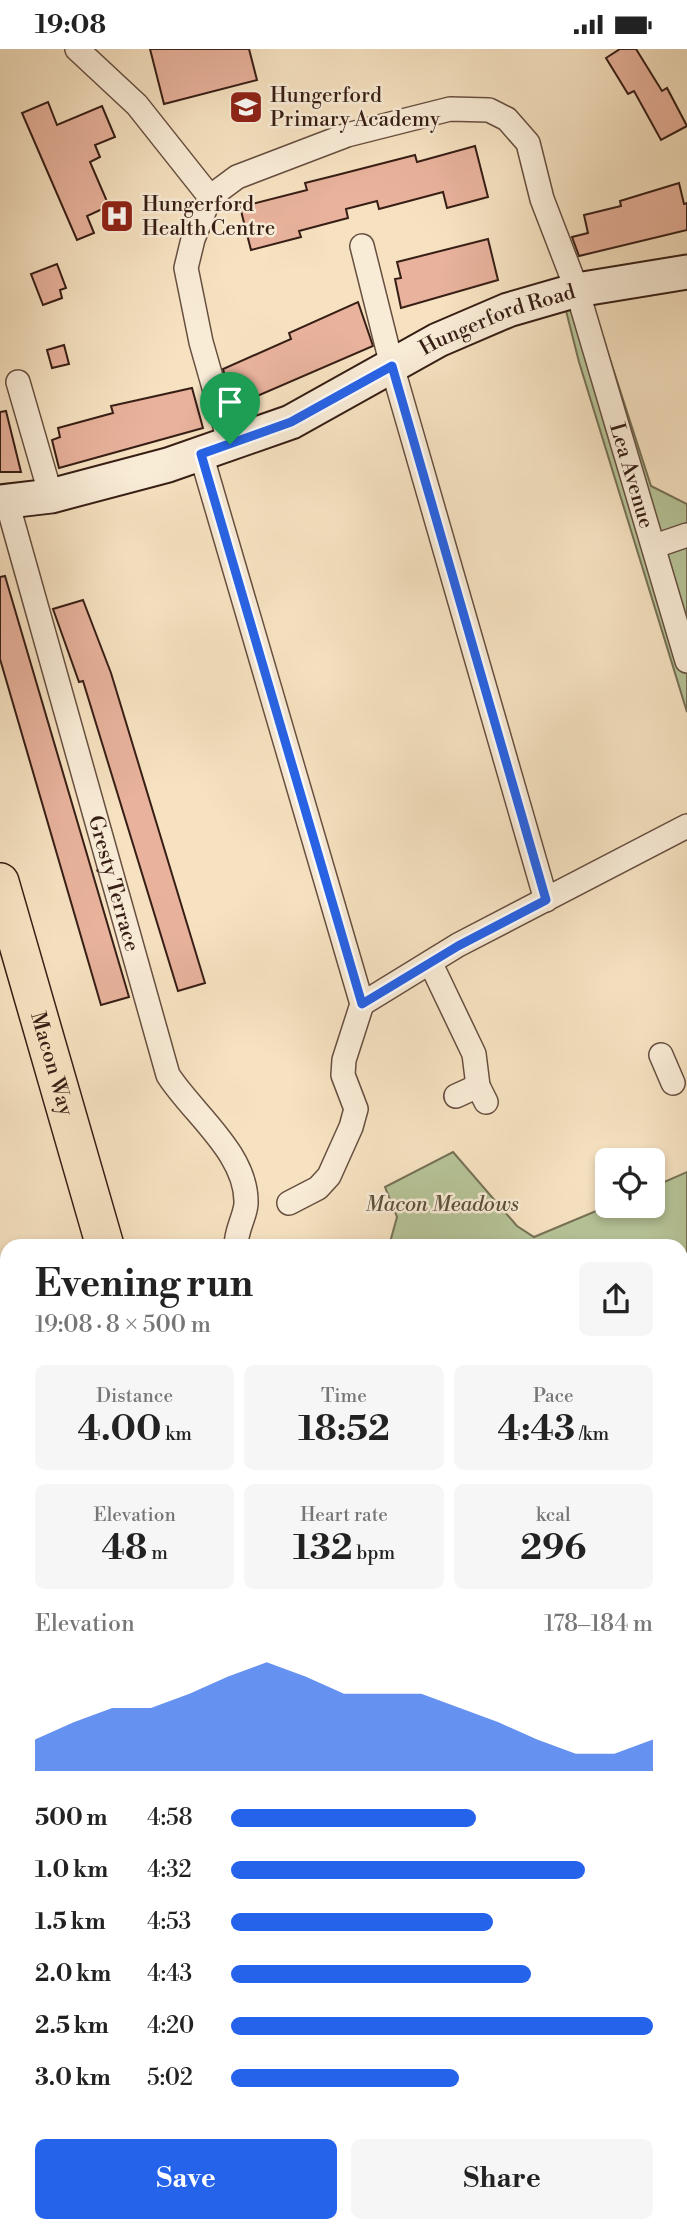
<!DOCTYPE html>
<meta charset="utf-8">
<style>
:root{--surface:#fff;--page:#f6f6f6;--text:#222;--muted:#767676;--accent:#2563eb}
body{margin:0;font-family:"Libre Bodoni",serif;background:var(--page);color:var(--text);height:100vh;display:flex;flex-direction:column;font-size:26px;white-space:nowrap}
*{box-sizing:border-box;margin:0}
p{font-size:23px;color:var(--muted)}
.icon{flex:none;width:38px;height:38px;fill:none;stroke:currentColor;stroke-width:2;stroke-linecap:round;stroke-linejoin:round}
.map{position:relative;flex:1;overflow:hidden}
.details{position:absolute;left:0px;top:1190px;width:688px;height:994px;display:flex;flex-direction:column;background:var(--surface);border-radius:21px 21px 0 0;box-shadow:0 4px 10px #0003}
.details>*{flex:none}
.controls{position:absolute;left:595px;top:1099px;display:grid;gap:14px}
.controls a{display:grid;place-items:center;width:70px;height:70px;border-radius:10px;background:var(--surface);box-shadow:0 4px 10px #0003;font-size:35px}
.pin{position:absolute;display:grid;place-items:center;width:60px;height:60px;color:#fff;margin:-72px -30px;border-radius:50% 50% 50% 0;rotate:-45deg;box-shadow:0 0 7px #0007}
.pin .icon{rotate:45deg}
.round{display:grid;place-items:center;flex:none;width:74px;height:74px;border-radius:10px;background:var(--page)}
.head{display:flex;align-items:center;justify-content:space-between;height:119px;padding:0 35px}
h1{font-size:38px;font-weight:700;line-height:52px}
.metrics{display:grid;grid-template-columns:repeat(3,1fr);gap:10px;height:119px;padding:7px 35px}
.metrics div{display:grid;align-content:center;border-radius:10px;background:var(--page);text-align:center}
.metrics b{font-size:35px;font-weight:700}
.metrics small{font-size:19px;font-weight:400}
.metrics p{font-size:19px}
.chart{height:196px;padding:14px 35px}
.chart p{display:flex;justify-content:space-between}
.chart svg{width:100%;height:126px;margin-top:7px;fill:var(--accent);opacity:.7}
.action{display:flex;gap:14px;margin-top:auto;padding:14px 35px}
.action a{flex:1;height:80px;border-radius:10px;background:var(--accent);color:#fff;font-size:28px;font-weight:700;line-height:80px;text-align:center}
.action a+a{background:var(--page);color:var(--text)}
ul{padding:0 35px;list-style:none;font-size:23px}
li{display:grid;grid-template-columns:112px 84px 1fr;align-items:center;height:52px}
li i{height:18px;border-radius:9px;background:var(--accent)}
.status{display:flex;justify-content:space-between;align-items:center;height:49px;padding:0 35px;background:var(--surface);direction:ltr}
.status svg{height:19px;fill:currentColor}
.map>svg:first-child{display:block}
.green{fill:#b6c498;stroke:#767156;stroke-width:2}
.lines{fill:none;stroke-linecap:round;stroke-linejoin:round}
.stream{stroke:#747d76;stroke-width:6}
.building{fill:#e8b29c;stroke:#371e15;stroke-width:2}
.street-casing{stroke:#674f40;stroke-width:26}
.secondary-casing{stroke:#371e15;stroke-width:37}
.primary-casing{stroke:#371e15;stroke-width:40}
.street{stroke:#f9ecd7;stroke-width:23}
.secondary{stroke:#f9ecd7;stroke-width:33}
.primary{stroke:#f6e2c1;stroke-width:37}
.route-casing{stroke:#fff;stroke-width:14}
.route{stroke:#2563eb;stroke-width:9}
.labels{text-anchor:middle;stroke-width:5;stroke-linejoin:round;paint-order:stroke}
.poi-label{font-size:21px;fill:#371e15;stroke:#f9ecd7;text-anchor:start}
.street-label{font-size:21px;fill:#371e15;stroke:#f9ecd7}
.park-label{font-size:21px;font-style:italic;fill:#5d503c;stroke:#f9ecd7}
</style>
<div class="status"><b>19:08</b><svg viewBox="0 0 49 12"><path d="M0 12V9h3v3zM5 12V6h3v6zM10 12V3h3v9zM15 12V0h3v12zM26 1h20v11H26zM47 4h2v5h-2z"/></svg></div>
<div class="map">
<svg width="687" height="2184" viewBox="0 0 687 2184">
<rect width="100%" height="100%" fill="#f6e2c1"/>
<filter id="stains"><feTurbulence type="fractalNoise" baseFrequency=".00286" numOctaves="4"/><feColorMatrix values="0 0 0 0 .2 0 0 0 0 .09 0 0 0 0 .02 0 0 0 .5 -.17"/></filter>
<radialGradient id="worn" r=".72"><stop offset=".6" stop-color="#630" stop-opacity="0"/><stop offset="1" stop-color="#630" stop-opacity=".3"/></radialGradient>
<g class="green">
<polygon points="587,239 651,437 687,455 687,663 579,313 562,246"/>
<polygon points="453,1103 517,1177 534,1188 608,1157 653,1157 653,1138 687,1123 687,1590 681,1596 681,1197 389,1197 397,1168 385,1138"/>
<polygon points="681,1720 687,1726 687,1750 681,1757"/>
<polygon points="681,1974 687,1981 687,2184 599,2184 593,2177 681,2177"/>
<polygon points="7,2114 7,2177 71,2177 60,2184 0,2184 0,2118"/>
<polygon points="415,2177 461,2177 456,2184 416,2184"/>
</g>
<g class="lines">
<polyline class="stream" points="681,1238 687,1238"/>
</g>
<g class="building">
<polygon points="150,0 249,0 257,31 164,55"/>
<polygon points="620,0 636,0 662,42 667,39 687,77 661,91 634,42 628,45 606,9"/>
<polygon points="48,53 57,76 102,57 115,88 95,96 100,108 90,113 109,157 87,167 94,184 77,191 22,64"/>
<polygon points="475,97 488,148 447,159 443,143 379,160 377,152 346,160 348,169 299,182 301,188 251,201 240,158 307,141 305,134 337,126 415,106 417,113"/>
<polygon points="679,134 684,155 687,154 687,181 579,207 572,188 588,184 584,166 621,157 620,152"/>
<polygon points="488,190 498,231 401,259 395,230 401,229 397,213"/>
<polygon points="57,215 66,239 60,241 62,249 43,256 31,225"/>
<polygon points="358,253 373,297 234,357 223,320 291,290 289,284"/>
<polygon points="64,296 69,315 52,319 47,301"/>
<polygon points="192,339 203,379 59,419 52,391 60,388 58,379 113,364 111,357"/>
<polygon points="6,362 21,423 0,423 0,363"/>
<polygon points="5,527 129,948 101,956 0,610 0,528"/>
<polygon points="83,551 111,624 205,934 178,942 83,632 79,633 53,560"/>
</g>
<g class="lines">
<g class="street-casing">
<g id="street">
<polyline points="77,0 137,56 210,148"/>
<polyline points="362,197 392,317 546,851"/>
<polyline points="18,333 51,447"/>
<path id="s1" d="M230,395l-29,-102 -15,-74 7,-29 17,-42 27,-20 110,-42 103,-26 39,1 18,9 21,24 14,56 35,91 110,371"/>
<polyline points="201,405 362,955 344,1011 343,1026 356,1060 351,1078 329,1127 318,1139 289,1154"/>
<path id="s2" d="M7,453l161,573c24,38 80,79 78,129 -1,13 -10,26 -10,42"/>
<polyline points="655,497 687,486"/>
<polyline points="431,915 474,1005 478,1037 486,1053"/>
<polyline points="362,955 458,896 687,777"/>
<polyline points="661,1006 673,1034"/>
<polyline points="456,1047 478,1037"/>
<polyline points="681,1785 687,1779"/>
</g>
</g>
<g class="secondary-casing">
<g id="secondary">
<path id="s3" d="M0,453l51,-6 117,-31 123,-43 147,-82 70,-30 69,-20 110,-18"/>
</g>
</g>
<g class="primary-casing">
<g id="primary">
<path id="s4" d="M0,833l105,364"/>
<polyline points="384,2177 386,2184"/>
</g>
</g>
<use href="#street" class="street"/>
<use href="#secondary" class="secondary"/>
<use href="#primary" class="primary"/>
</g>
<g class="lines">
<g class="route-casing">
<polygon id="route" points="392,317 546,851 458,897 362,955 201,405 291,373"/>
</g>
<use href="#route" class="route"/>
</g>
<defs>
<g id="school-square" transform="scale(1.75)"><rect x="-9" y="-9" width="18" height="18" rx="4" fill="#8f2418" stroke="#f9ecd7"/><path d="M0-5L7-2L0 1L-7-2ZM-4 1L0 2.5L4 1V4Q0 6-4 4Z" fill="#fff"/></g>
<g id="hospital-square" transform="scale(1.75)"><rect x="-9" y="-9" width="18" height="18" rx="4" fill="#8f2418" stroke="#f9ecd7"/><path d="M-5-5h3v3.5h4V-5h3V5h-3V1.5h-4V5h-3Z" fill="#fff"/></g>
</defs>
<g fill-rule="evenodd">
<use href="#school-square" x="246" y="58"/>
<use href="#hospital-square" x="117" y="167"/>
</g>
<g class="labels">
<g class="poi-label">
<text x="270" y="53">Hungerford<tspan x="270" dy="24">Primary Academy</tspan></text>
<text x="142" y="162">Hungerford<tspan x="142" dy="24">Health Centre</tspan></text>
</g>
<g class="street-label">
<text dy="7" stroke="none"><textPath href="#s3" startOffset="534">Hungerford Road</textPath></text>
<text dy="7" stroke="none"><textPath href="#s1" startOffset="954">Lea Avenue</textPath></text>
<text dy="7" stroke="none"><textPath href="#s2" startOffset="396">Gresty Terrace</textPath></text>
<text dy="7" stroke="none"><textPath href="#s4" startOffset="189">Macon Way</textPath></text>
</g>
<g class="park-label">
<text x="442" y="1162">Macon Meadows</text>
</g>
</g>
<rect width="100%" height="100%" filter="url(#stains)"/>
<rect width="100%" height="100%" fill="url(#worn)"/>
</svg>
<div class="controls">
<a><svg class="icon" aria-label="locate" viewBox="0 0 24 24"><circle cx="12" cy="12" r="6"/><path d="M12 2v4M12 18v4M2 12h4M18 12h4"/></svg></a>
</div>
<div class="pin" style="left:230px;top:395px;background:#1e9e55"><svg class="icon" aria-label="arrive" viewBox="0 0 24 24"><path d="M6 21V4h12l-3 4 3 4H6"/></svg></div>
<section class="details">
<div class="head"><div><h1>Evening run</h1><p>19:08 · 8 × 500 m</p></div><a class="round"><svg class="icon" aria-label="share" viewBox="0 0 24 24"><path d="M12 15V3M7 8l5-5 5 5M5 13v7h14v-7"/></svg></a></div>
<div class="metrics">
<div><p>Distance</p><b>4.00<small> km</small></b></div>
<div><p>Time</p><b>18:52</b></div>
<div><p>Pace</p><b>4:43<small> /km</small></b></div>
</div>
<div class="metrics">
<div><p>Elevation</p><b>48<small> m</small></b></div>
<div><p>Heart rate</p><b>132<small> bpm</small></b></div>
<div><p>kcal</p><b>296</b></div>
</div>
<div class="chart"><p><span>Elevation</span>178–184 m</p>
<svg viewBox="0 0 160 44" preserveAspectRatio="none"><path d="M0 44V33L10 27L20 22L30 22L40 17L50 11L60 6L70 11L80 17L90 17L100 17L110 22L120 27L130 33L140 38L150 38L160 33V44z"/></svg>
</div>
<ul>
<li><b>500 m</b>4:58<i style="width:58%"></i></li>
<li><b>1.0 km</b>4:32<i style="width:84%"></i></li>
<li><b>1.5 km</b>4:53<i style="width:62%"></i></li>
<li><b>2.0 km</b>4:43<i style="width:71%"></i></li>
<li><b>2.5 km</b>4:20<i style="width:100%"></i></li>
<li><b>3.0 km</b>5:02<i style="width:54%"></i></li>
</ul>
<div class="action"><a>Save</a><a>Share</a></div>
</section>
</div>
